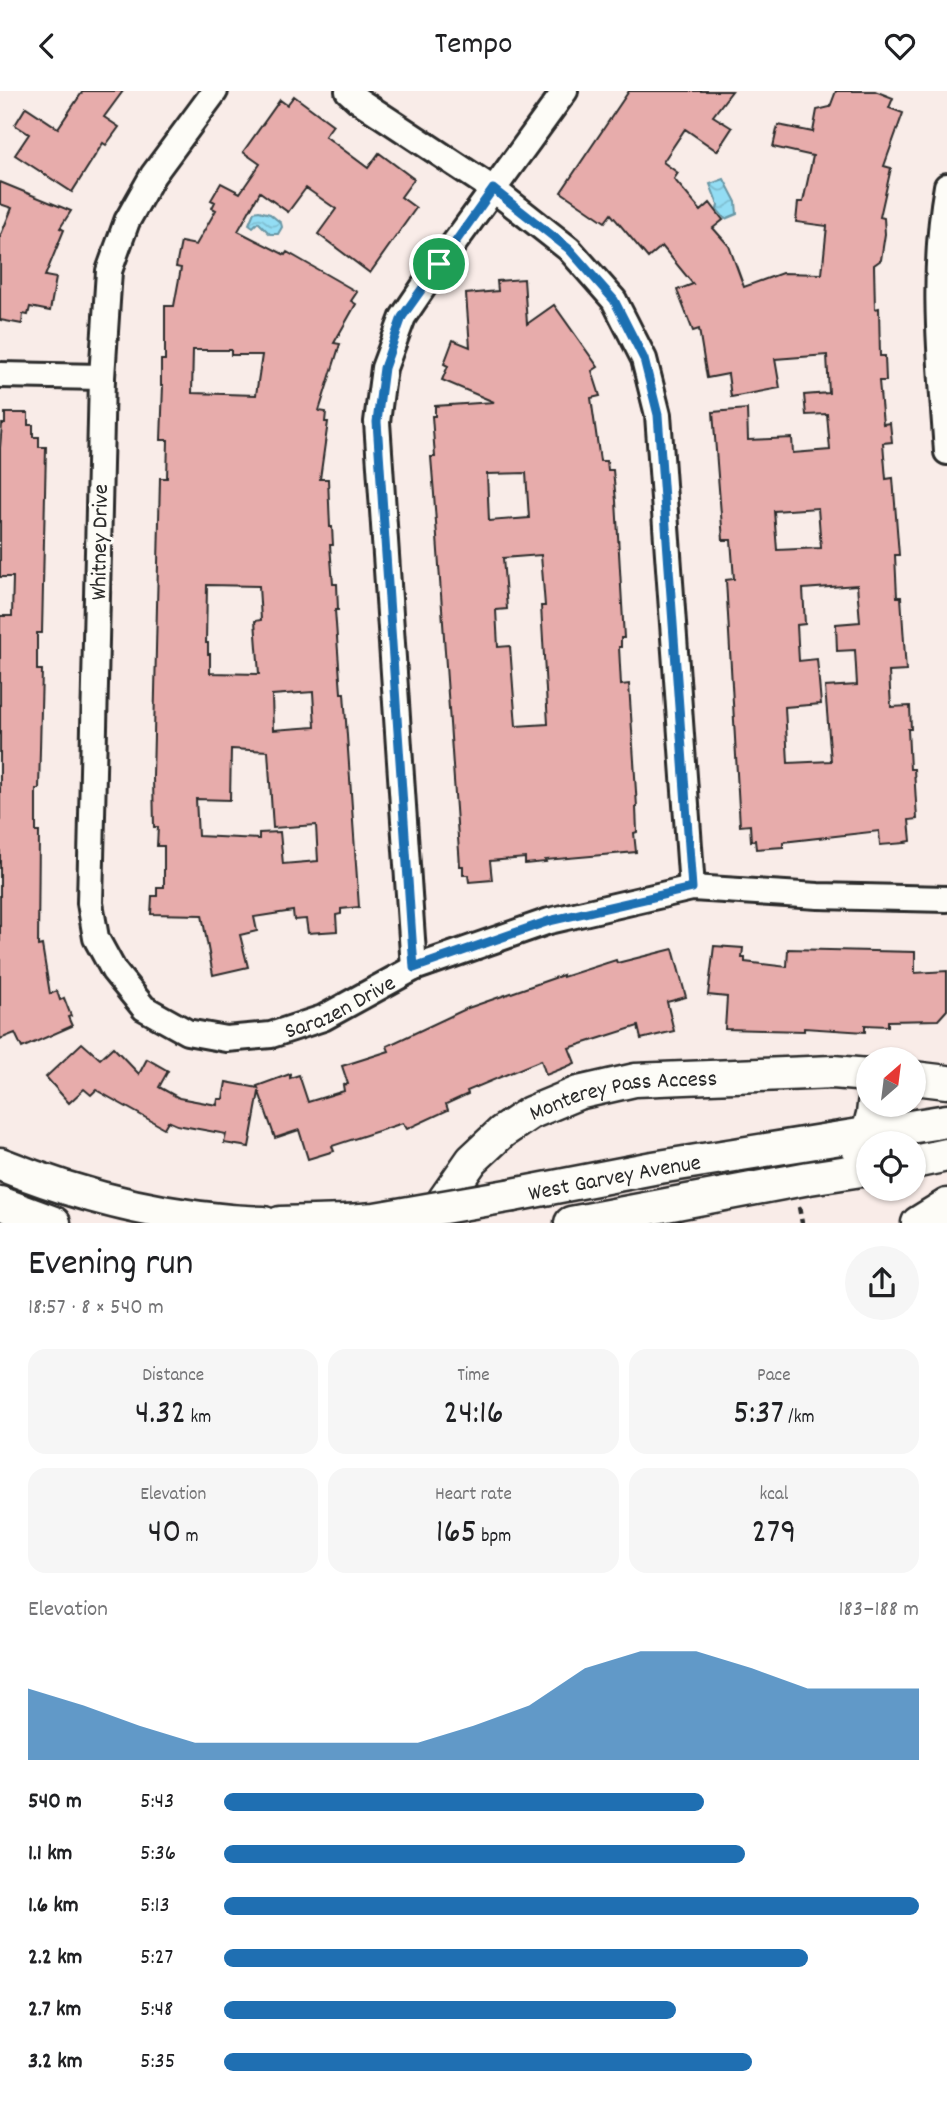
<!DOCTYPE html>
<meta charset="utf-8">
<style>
:root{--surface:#fff;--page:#f6f6f6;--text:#202124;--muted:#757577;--accent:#1f6fb2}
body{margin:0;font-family:Dekko,sans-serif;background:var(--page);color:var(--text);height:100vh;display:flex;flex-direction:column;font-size:26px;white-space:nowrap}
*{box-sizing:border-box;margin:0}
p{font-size:23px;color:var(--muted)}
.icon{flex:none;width:38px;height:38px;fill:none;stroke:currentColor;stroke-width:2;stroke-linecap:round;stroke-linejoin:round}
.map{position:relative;height:1132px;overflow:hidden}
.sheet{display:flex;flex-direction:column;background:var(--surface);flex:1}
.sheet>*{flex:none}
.needle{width:46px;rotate:28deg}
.buttons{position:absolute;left:856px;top:956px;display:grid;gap:14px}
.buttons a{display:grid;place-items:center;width:70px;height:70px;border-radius:50%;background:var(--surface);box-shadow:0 2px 5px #0004;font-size:35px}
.pin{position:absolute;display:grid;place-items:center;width:60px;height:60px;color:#fff;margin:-30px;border:4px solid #fff;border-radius:50%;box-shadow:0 2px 7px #0007}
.round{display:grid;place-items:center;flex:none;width:74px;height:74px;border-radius:37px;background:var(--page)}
.headline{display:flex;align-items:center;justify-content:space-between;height:119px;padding:0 28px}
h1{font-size:38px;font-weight:600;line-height:52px}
.figures{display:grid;grid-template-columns:repeat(3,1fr);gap:10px;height:119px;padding:7px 28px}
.figures div{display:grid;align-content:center;border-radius:18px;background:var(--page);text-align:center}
.figures b{font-size:35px;font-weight:600}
.figures small{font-size:19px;font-weight:400}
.figures p{font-size:19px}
.chart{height:196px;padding:14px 28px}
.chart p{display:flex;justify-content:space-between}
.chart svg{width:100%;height:126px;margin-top:7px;fill:var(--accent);opacity:.7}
ul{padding:0 28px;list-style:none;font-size:23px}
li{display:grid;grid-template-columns:112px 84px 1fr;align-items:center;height:52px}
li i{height:18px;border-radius:9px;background:var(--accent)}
header{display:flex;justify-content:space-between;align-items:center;height:91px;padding:0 28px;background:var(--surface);font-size:32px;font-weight:600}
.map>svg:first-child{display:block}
.water{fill:url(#water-waves);stroke:#6996a4;stroke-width:2}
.building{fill:#e7acab;stroke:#2b2b2b;stroke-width:2;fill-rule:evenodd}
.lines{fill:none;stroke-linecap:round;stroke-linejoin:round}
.minor-casing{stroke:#2b2b2b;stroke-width:30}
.major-casing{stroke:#2b2b2b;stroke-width:37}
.path{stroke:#2b2b2b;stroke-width:4.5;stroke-dasharray:7 5;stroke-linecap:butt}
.minor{stroke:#fdfcf7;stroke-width:24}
.major{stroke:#fdfcf7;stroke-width:32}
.major-bridge-casing{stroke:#2b2b2b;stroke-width:37;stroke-linecap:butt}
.major-bridge{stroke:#fdfcf7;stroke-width:32}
.route-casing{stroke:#fff;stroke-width:14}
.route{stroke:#1f6fb2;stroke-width:9}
.labels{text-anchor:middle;stroke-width:6;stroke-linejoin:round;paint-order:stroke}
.street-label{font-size:23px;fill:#2b2b2b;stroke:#fdfcf7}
</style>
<header><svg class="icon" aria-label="back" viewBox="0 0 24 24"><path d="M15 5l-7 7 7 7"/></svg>Tempo<svg class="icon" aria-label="heart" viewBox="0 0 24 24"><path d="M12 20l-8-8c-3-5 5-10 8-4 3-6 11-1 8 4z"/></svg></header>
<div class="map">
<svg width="947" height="1132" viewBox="0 0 947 1132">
<defs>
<pattern id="water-waves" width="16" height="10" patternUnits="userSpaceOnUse" patternTransform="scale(1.75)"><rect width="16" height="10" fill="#93ddf4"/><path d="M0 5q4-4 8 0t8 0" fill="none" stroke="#7fbed1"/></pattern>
</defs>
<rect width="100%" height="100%" fill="#f9ece8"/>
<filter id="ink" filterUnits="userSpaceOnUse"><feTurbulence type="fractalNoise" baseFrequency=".0143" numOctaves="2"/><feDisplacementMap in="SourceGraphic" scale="14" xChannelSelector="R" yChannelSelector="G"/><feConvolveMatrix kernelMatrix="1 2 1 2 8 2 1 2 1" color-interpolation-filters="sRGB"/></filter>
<g filter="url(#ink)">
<g class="water">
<polygon points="724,88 736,111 737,123 725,128 717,118 718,114 710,93"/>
<polygon points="259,120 270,123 281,132 282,136 278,143 270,143 258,131 253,136 249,133 254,121"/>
</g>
<g class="building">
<polygon points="83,0 123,0 104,26 119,36 106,54 103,52 72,101 15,64 29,43 15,34 26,16 58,37"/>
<path d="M629,0h103l-19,25 19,12 -15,23 -32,-22 -22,33 15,11 -4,6 27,32 9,-8 13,17 -10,8 16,18 15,41 38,-14 40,1 5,-48 -31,-4 2,-20h5l10,-46 -40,-9 5,-22 35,7 4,-22 13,-3 6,-16h39l18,7 -4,10 14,5 -19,53 7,2 -11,49 4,1 1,16 -4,26 -7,5 1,44 4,-1 1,48h5l1,25h-7l4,43 7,-1 2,19 -9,1 3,36 7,-1 6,77h-4l2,42h4l5,74 -17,1 2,35 19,-1 1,23h-3l2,40h4l3,50 -8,1 2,21 -6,1 1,1 -26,2 -1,-14 -96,11v5l-27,2 -1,-9 -4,1 -1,-16 -10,1 -14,-246 8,-1 -3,-39h-8l-10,-128 34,-3 1,31 44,-2 1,15 37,-3 -3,-36 -21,1 -2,-20 25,-2 -2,-38 -52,4 5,29 -49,9 -3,-23 -21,4 -8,-49 -6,2 -16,-41 16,-6 -31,-38 -14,12 -37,-44 -6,8 -44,-30zM818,417l3,40 -44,2 -3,-39zM857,494l3,37 -24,2 1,27 18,-1 2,35 -32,2 6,74 -43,2 -3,-56 36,-3 -4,-45 -18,2 -2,-36 8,-1 -2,-35z"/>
<path d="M294,5l39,29 -8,11 43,32 11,-15 35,26 -13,18 15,11 -46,65 -52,-39 18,-25 -30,-21 -18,24 -28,-20 -22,39 47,24 2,-3 70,40 -6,9 5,3 -22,39 6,1 -21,67 7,1 -1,10h3l-8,57h8l2,48h2l1,18h-3l3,39h4l1,26h-3l6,83h3l15,214 -18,2v5l-5,1 1,16 -29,2 -2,-14 -12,1 -1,-9 -39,6 3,14 -17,4 8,32 -35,8 -11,-60 -51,-1 1,-18h5v-9h7v-41h-7l1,-19h-4l-1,-50 7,-299h7l1,-38h-7l2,-55h-2v-25h4v-54h9l7,-38 -5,-1 5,-25 15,3 20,-35 -4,-2 3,-6 -4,-2 10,-17 19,10 20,-29 -17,-12 37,-52 7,5zM193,259h38v5h31l-6,40 -64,-2zM207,494l52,1 2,34 -6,1 4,53 -49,-1v-19h-2v-11h-2zM313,601l2,35 -42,3 -1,-35zM231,658l37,2 5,77 43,-3 2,36 -35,3 -3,-32 -21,1v6l-61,-3 -2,-37 34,1z"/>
<polygon points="0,91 71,120 60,137 64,139 45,185 56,187 50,220 30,216 28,224 23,223 22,233 0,229 0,146 12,117 0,113"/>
<path d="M524,188l3,45 27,-19 44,62 -6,4 8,25 -9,2 9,63h7l1,9h5l3,31 8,137h-3v9h-2l2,38 8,-1 8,123h-1l1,25 -3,1 2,19 -91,8 1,2 -21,2v-6l-35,3 2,19 -23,2 -1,-7h-5v-9h-3l-26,-372 -3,-37h4l-3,-41h3v-10l59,-4 -52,-22 6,-14 -4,-2 9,-24 17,7 -4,-53 32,-3 -1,-10zM526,382l3,45 -40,3 -2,-47zM541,464l4,51h-4l7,118 -32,2 -6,-80 -12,1 -2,-37 11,-1 -4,-51z"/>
<polygon points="5,322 28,322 28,334 33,334 33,346 39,346 39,356 46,356 42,542 37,542 37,579 42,579 39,698 36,698 36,741 39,741 38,855 42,854 50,903 57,900 60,909 64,907 71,925 68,926 72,935 22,957 15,942 0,948 0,525 12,525 13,486 0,486 0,357 2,333 5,333"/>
<polygon points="714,855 743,857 742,867 745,867 745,871 787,876 788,858 915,861 915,882 947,880 947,919 938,929 888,930 888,935 865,934 865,941 804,937 804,940 725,938 727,906 708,904"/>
<polygon points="673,858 686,906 667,911 674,940 641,948 638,935 569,957 575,972 566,976 546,984 541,969 467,1000 468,1003 446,1013 448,1019 407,1038 403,1032 332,1055 334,1060 308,1068 299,1039 275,1047 259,1001 249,1056 224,1052 226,1043 177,1034 168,1030 164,1037 96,999 91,1004 84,998 69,1012 46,986 82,952 100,968 113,956 139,983 147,968 168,980 159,996 179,1007 217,1014 218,1008 223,1008 226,991 258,997 257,995 290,983 290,987 299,984 308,1011 344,1000 343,994 348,993 342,975 389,960 387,955 468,917 563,884 563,886 616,869 617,872"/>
</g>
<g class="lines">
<g class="minor-casing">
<g id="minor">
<path id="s1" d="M215,0l-62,84 -26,46 -18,50 -7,106 -12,526 6,35 18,33 30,37 43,24 39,7 45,-4 52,-17 91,-50 135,-47 143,-33 126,8 129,3"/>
<polyline points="348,0 358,9 493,98 569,158 614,209 644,268 658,324 692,797"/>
<path d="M947,95c-16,90 -6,177 0,266"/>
<polyline points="0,284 102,286"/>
<polyline points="414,877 377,331 384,277 403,226 439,173 565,0"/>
</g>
</g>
<g class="major-casing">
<g id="major">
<polyline points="914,987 947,991"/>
<path d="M857,1055l5,-2c6,-12 12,-26 12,-40"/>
<polyline points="914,1071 947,1064"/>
<path d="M0,1073c84,34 172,56 264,59"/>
<path id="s2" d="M513,1104l140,-27 294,-47"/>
<polyline points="0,1112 54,1132"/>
<polyline points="280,1132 347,1130"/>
<path id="s3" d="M428,1132l44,-63 30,-28 28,-19 48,-20 57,-13 198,-8 35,3"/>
<polyline points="571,1132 809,1087 868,1078"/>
<polyline points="918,1132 947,1114"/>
</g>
</g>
<polyline class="path" points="799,1116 802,1132"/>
<use href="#minor" class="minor"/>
<use href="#major" class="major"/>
<g class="major-bridge-casing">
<polyline id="major-bridge" points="347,1130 375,1128 513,1104"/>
</g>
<use href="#major-bridge" class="major-bridge"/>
</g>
</g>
<g class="lines" filter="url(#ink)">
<g class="route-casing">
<polygon id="route" points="493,98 569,158 614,209 644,268 658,324 692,797 549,830 414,877 377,331 384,277 402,226"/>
</g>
<use href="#route" class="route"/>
</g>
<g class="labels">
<g class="street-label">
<text transform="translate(98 451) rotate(-89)" y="8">Whitney Drive</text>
<text dy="8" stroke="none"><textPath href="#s1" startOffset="1172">Sarazen Drive</textPath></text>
<text dy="8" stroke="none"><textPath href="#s3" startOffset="248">Monterey Pass Access</textPath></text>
<text dy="8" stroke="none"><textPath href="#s2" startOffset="103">West Garvey Avenue</textPath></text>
</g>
</g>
</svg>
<div class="buttons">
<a><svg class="needle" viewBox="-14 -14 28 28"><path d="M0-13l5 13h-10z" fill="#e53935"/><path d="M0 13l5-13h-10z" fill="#757577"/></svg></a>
<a><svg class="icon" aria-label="locate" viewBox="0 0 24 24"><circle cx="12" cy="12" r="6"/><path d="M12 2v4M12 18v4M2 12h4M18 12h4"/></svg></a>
</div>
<div class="pin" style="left:439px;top:173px;background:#1e9e55"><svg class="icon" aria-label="arrive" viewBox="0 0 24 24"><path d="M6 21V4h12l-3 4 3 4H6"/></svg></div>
</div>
<section class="sheet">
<div class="headline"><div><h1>Evening run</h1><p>18:57 · 8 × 540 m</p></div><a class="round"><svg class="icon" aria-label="share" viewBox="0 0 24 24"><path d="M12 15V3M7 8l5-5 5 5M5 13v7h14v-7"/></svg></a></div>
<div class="figures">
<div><p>Distance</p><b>4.32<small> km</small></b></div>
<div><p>Time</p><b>24:16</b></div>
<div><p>Pace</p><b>5:37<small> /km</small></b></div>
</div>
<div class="figures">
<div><p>Elevation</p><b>40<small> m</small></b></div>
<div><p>Heart rate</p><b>165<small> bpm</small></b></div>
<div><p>kcal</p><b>279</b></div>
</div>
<div class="chart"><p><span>Elevation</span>183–188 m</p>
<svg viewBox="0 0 160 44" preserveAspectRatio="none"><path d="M0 44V19L10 25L20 32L30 38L40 38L50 38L60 38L70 38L80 32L90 25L100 12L110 6L120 6L130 12L140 19L150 19L160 19V44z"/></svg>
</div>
<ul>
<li><b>540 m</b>5:43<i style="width:69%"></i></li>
<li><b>1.1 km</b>5:36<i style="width:75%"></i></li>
<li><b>1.6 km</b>5:13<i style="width:100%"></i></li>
<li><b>2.2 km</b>5:27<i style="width:84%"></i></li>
<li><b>2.7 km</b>5:48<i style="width:65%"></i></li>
<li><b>3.2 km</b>5:35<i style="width:76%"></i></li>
</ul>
</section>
